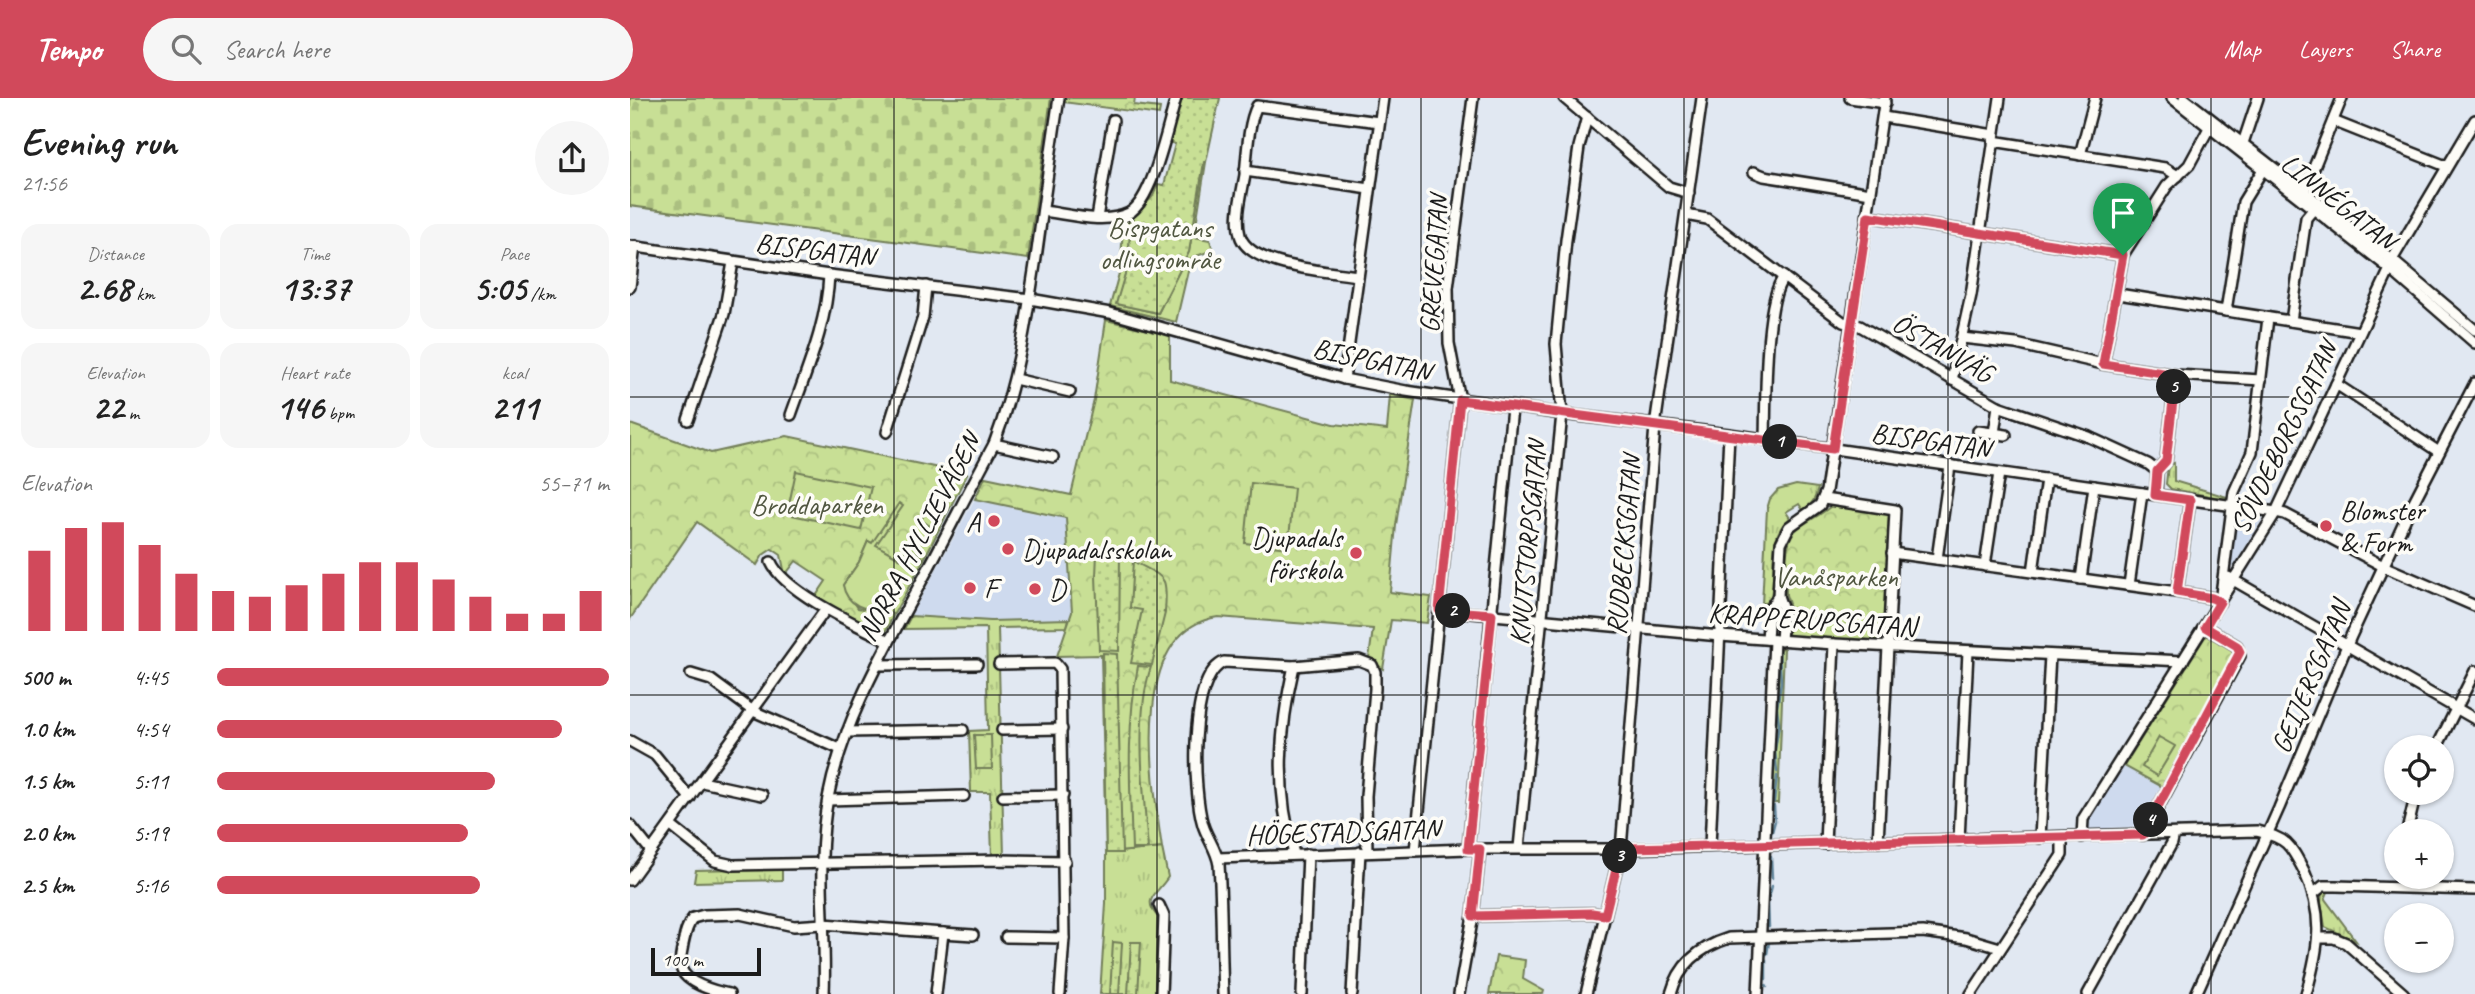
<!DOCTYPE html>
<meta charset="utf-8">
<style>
:root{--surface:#fff;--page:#f6f6f6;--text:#222;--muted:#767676;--accent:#d1495b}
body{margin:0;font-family:Caveat,sans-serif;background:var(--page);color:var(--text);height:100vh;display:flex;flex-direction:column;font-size:26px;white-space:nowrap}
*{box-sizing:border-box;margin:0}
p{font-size:23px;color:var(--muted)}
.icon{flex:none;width:38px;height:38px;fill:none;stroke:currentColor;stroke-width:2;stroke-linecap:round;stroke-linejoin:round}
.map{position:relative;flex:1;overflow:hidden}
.drawer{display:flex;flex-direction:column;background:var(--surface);width:630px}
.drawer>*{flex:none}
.controls{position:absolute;left:1754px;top:637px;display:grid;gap:14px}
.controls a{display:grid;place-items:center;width:70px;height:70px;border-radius:50%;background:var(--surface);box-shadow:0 2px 5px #0004;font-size:35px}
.scale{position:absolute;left:21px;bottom:18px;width:110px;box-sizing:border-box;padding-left:7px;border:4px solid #1c1c1c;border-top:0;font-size:19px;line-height:24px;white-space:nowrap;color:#1c1c1c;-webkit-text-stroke:5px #fdfcf7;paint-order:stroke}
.pin{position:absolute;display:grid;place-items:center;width:60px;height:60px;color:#fff;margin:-72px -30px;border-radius:50% 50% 50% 0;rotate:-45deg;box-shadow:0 0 7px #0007}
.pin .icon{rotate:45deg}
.km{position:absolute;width:35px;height:35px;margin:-18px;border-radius:50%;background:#222;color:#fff;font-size:19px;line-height:35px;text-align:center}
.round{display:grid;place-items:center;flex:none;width:74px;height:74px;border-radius:37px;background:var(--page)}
.summary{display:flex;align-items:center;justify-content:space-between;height:119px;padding:0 21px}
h1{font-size:38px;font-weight:700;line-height:52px}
.figures{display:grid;grid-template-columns:repeat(3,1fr);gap:10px;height:119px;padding:7px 21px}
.figures div{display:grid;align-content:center;border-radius:18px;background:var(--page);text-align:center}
.figures b{font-size:35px;font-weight:700}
.figures small{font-size:19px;font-weight:400}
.figures p{font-size:19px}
.chart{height:196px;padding:14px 21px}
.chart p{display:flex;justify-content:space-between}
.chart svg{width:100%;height:126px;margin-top:7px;stroke:var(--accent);stroke-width:6}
ul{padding:0 21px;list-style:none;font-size:23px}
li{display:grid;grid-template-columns:112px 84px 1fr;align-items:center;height:52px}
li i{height:18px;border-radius:9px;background:var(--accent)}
header{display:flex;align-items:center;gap:42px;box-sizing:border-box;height:98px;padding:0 35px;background:var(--accent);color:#fff}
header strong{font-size:33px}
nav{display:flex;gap:38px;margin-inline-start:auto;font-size:24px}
.search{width:490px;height:63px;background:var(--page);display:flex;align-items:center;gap:18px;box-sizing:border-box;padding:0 24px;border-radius:38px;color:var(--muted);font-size:26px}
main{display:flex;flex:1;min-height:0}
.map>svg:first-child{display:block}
.built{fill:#cedaee}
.grass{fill:url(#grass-tufts);stroke:#727e58;stroke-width:2}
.cemetery{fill:url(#cemetery-stones);stroke:#727e58;stroke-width:2}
.park{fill:url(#park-crowns);stroke:#727e58;stroke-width:2}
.garden{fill:url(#garden-dots);stroke:#727e58;stroke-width:2}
.pitch{fill:#c8df95;stroke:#727e58;stroke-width:2}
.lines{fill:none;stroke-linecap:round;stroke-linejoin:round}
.stream{stroke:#62869c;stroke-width:2.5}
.minor-casing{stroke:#1c1c1c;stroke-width:14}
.minor{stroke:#fdfcf7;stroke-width:9}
.route-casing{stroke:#fff;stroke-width:14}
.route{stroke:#d1495b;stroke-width:9}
.grid{fill:none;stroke:#1c1c1c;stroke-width:2;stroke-opacity:0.55}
.poi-dot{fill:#d1495b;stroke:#fdfcf7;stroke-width:2.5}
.labels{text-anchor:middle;stroke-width:7;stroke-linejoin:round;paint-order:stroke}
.street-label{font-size:28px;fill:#1c1c1c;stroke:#fdfcf7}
.park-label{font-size:28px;fill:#505640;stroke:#fdfcf7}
.poi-label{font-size:28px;fill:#1c1c1c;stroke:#fdfcf7;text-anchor:start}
</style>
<header>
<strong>Tempo</strong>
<div class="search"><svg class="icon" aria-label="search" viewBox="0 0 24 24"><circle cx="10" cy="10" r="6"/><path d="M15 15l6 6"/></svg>Search here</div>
<nav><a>Map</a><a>Layers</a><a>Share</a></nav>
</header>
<main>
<section class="drawer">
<div class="summary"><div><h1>Evening run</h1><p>21:56</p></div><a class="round"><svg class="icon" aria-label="share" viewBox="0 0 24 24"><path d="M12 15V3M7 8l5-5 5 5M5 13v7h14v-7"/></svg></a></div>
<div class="figures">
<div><p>Distance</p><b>2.68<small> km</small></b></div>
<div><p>Time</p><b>13:37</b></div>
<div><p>Pace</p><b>5:05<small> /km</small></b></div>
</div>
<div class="figures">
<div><p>Elevation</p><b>22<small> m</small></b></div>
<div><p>Heart rate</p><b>146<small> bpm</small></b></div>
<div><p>kcal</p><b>211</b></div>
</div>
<div class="chart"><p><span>Elevation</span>55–71 m</p>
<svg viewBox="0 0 160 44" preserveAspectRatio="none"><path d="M5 44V16M15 44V8M25 44V6M35 44V14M45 44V24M55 44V30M65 44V32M75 44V28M85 44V24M95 44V20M105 44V20M115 44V26M125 44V32M135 44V38M145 44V38M155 44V30"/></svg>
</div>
<ul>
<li><b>500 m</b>4:45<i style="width:100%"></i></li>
<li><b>1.0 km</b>4:54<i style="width:88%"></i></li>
<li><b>1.5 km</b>5:11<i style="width:71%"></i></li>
<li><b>2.0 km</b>5:19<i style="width:64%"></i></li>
<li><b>2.5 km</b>5:16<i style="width:67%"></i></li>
</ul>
</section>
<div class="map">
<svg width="1845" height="896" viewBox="0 0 1845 896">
<defs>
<pattern id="grass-tufts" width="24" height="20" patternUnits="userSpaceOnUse" patternTransform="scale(1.75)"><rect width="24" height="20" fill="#c8df95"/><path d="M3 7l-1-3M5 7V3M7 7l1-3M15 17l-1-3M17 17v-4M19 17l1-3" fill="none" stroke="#abbf80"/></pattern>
<pattern id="cemetery-stones" width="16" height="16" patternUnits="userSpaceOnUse" patternTransform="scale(1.75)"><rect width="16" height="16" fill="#c8df95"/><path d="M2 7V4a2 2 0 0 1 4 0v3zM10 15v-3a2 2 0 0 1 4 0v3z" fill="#abbf80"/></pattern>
<pattern id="park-crowns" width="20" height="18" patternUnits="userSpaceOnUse" patternTransform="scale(1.75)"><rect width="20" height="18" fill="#c8df95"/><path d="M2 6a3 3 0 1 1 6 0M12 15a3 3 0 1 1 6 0" fill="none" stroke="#abbf80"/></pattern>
<pattern id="garden-dots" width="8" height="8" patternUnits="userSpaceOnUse" patternTransform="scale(1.75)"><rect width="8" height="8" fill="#c8df95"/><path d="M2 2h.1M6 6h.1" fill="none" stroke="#abbf80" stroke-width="1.8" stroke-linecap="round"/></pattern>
</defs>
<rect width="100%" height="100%" fill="#e1e8f2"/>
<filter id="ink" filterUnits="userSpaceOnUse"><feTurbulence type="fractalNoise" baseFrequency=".0143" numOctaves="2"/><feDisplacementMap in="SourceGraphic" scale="14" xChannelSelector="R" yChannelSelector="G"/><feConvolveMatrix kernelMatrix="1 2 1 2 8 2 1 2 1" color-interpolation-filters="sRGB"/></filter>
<g filter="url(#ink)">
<g class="built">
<polygon points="345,401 414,417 436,420 441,481 442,514 439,521 361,523 281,518"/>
<polygon points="1609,417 1628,420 1630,424 1604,468 1599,466 1606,418"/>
<polygon points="1494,668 1534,690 1512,728 1459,731 1458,724"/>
</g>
<g class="grass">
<polygon points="574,63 576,64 564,139 580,142 583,152 561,160 546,224 480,208 491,168 493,124 501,122 498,166 487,206 528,215 559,154"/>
<polygon points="1544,365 1544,383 1597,399 1595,401 1541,391 1536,386 1538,367"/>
<path d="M1166,387l22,3c-3,11 -5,16 -15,22l-4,-6 -13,8 4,6c-24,18 -13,53 -19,78l-4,6 -5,2 5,-95 3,-10 8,-9z"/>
<polygon points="281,518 361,523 439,521 437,529 368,530 374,758 362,759 360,694 341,694 339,633 358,632 356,530 274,531"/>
<polygon points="1150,550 1154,551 1148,705 1141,705 1148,556"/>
<path d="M532,750l6,29c-11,18 -29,22 -7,43l-5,74h-56l6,-90v-51z"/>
<polygon points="152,770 152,782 64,784 66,772"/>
<polygon points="1692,794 1698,794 1695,801 1726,843 1695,829 1691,805"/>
</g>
<polygon class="cemetery" points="0,0 421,0 398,161 0,108"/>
<g class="park">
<polygon points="434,0 505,0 504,7 530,10 529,17 433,4"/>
<path d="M476,222l64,15v45l164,44 53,6 3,-35 25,5 -19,125 -6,67 41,5 -4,26 -36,-3 -8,49 -14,-11 4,-29 -155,-12c-91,13 -65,168 -56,231l-56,5 -5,-198 -44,1 15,-44 -6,-94 -91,-19 10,-22 86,18 23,-95z"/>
<polygon points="0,326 81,355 157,338 337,376 294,461 288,455 272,461 238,443 229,464 213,487 228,510 264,516 255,534 210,514 186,498 196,483 166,463 155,477 151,457 142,451 133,457 127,467 67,424 0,521"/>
<path d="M1201,408l58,7 -5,124 -4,4 -92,-5 1,-32 -3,-9c0,-16 -3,-52 9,-64 11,-10 25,-15 36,-25z"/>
<polygon points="1579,537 1605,552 1606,556 1534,690 1494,668 1575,539"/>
<polygon points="344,637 361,637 362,671 346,671"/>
<polygon points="866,858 895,862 893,881 914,893 913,896 859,896"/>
</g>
<g class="garden">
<polygon points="552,0 590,0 576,64 574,64 559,154 528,215 486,206 498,166 501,122 523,98 528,86 534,87 545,46 539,44"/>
<polygon points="467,455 490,456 489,553 469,552 466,478"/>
<path d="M503,463c32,18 35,12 32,51h-2l2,1 -13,52 -21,-2 11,-53 -12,-2z"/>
<polygon points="473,555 487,556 492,755 476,755"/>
<path d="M508,568l13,1c-17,50 -7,128 -3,182h-16c-2,-61 -6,-122 6,-183z"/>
<polygon points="483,844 492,845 489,896 480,896"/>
<polygon points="501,844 511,844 508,896 498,896"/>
</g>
<g class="pitch">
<polygon points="166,373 241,389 231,432 157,416"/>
<polygon points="621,385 664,390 658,450 615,445"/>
<polygon points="306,396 318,404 303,430 291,422"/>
<path d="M269,405l4,3 -27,39 25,14 6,-11 11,5 6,6 -30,55c-21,-4 -47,-4 -51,-29l16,-23 9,-21 4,2z"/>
<polygon points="1529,639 1545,648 1527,678 1512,669"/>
</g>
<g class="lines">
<g class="stream">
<polyline points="1147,674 1145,652 1149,626 1147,610 1151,584 1149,552"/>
<polyline points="1144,704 1147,678"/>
<polyline points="1142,734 1145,723 1144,708"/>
<polyline points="1141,759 1142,780"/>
<polyline points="1139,829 1138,804 1142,788"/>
<polyline points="1137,856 1139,844"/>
<polyline points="1136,881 1136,862"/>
<polyline points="1136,887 1137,889"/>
</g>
<g class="minor-casing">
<g id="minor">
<polyline points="934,0 1039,89 1059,95"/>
<polyline points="1220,0 1255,5"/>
<polyline points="1542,0 1760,171 1845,245"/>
<polyline points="1554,0 1762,162 1845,232"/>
<polyline points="1253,19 1364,37"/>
<polyline points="1703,23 1816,68"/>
<polyline points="1363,43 1535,70 1548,78"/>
<polyline points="1612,48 1628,0"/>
<polyline points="1450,57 1465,0"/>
<polyline points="615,73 740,91"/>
<polyline points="1124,74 1134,78 1241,95"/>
<polyline points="1674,94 1712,0"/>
<path d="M413,113c25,3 62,14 86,2 24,-13 39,-88 47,-115"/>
<polyline points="1056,117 1077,121 1213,224 1230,228 1368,308 1459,339 1518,366 1527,373"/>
<polyline points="1238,118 1493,157"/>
<polyline points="467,120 483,22"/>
<polyline points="0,148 199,177 400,201 480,215 714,281 776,293 932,316 1099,336 1646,414 1655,416 1753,468 1845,508"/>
<polyline points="1762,162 1845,22"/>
<path d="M727,178c-29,-5 -109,-9 -117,-41 -5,-18 2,-42 5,-60 2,-19 3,-52 12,-69l122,16"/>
<polyline points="0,189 5,148"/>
<polyline points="1488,196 1730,234"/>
<polyline points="1596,213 1613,104 1635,68"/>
<polyline points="1661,223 1676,120 1687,107"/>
<polyline points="1332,240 1386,246 1473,266 1546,277 1631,282"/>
<polyline points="1473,266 1493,157 1537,88 1559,67 1579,30"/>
<polyline points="385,281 440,294"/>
<polyline points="714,281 753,0"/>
<polyline points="1322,282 1341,197 1370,0"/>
<polyline points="1706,286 1809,354"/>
<path d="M161,317c16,-46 36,-91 38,-140"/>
<polyline points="58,322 94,216 103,164"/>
<polyline points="1348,333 1376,337"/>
<polyline points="257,334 293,219 296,188"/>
<polyline points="1364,335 1368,308"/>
<path d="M1135,342c1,-34 -1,-141 19,-163"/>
<polyline points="364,346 423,359"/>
<polyline points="1526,397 1527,373 1536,363 1546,277"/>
<polyline points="1194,401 1265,412 1248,744"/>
<polyline points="1262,455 1547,494 1582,500 1590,504 1604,394 1622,354 1638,220"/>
<polyline points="1307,461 1320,368"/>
<path d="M141,464c13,30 88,64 118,79"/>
<polyline points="1355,468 1369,375"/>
<polyline points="1403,474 1416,381"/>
<polyline points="1598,479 1845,621"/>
<polyline points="1451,481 1464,388"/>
<polyline points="1499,487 1512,395"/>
<polyline points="1547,494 1560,402"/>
<polyline points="809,512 1090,538 1204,546 1553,563"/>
<polyline points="1137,541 1139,512 1148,498"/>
<polyline points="1151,543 1153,512 1148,498 1151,445 1159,429 1190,407 1196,393 1255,0"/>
<polyline points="369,566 425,565 430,571 434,840 430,896"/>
<polyline points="247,567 347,566"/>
<polyline points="61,576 81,582 123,613 210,651"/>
<polyline points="372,632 432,631"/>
<polyline points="217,634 333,632"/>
<polyline points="0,643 25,657 60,700"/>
<polyline points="1807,649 1845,573"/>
<polyline points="72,684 132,697"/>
<polyline points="373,698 433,697"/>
<polyline points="198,702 334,698"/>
<polyline points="0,727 21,753"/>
<polyline points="41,728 85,763 103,767 370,762 435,763"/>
<polyline points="1777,733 1786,695"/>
<polyline points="1513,737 1610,558 1607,548 1575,529"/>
<polyline points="1452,739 1453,721 1646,414 1760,171"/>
<polyline points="1410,740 1420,557"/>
<polyline points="1329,742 1338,553"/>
<polyline points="1195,746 1204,546"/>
<polyline points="1080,748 1099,336"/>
<polyline points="889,750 932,316 926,246 936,142 949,49 957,19"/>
<polyline points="838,751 882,310"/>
<polyline points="785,753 830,302 819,245 818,190 843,0"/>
<path d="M664,756c-19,-63 -15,-124 0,-188"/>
<path d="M588,760l250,-9h153l636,-18c30,7 33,13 47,40 21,45 15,77 2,123"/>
<polyline points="0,782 196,511"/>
<polyline points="1684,795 1693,788 1706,788 1845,792"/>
<polyline points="529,807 534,818 531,896"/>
<polyline points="843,818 962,815 975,817"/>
<polyline points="313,835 343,837"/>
<polyline points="376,839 434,840"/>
<polyline points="1689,840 1704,840 1716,845 1774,896"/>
<path d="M99,896c-15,-3 -45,-11 -48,-27 -2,-7 1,-16 2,-23 2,-10 4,-19 10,-26l11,-3 36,-1 54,12 29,-2 120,9 -7,61"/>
<path d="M194,896c3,-67 -9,-128 4,-196 15,-77 55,-145 92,-214 25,-46 49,-94 74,-140 24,-63 33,-127 43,-193 7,-51 14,-102 22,-153"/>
<path d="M593,896c-2,-43 -1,-86 -4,-129 -2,-15 -12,-27 -16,-40 -10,-33 -15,-148 21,-163l70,4 65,-6 13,5 3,7v17l-9,107 1,56"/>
<polyline points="672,896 678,756"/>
<polyline points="722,896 730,754"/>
<polyline points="829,896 843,818 850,751"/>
<polyline points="956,896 991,751 1025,328 1072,0"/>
<path d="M1041,896c8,-30 29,-47 58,-56l194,-6 43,6 34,10"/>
<polyline points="1128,896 1144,542"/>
<polyline points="1341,896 1432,757 1432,739"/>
<polyline points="1458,896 1542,745 1544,736"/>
<polyline points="1566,896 1649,710 1721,538 1780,411 1845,285"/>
</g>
</g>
<use href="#minor" class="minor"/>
</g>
</g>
<g class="lines" filter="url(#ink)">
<g class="route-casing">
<polygon id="route" points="1238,118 1493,157 1473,266 1546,277 1536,363 1527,373 1525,397 1560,402 1547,494 1582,500 1590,504 1575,529 1607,548 1610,554 1513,737 1000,750 991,751 975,817 962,815 843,818 850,751 838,751 862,516 809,512 830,302 1203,351"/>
</g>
<use href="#route" class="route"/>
</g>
<path class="grid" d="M264,0v896M527,0v896M791,0v896M1054,0v896M1318,0v896M1581,0v896M0,299h1845M0,597h1845"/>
<g class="poi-dot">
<circle cx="364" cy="423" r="7"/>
<circle cx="1696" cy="428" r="7"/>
<circle cx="378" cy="451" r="7"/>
<circle cx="726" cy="455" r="7"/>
<circle cx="340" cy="490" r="7"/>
<circle cx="405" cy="491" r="7"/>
</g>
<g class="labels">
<g class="street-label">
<text transform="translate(1709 103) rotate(38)" y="10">LINNÉGATAN</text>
<text transform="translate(185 151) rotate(7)" y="10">BISPGATAN</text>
<text transform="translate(803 166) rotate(-86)" y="10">GREVEGATAN</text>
<text transform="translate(1313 249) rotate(30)" y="10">ÖSTANVÄG</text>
<text transform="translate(742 261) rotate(12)" y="10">BISPGATAN</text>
<text transform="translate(1653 339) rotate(-64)" y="10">SÖVDEBORGSGATAN</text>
<text transform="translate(1301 342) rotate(8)" y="10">BISPGATAN</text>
<text transform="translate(288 439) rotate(-62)" y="10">NORRA HYLLIEVÄGEN</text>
<text transform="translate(897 445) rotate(-85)" y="10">KNUTSTORPSGATAN</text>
<text transform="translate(993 447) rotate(-85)" y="10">RUDBECKSGATAN</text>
<text transform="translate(1182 521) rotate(4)" y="10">KRAPPERUPSGATAN</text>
<text transform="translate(1680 579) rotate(-67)" y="10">GEIJERSGATAN</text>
<text transform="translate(713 733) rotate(-2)" y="10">HÖGESTADSGATAN</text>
</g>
<g class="park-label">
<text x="530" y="139">Bispgatans<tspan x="530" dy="32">odlingsområe</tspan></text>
<text x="187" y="416">Broddaparken</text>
<text x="1206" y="488">Vanåsparken</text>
</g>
<g class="poi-label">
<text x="1710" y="422">Blomster<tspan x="1710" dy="32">&amp; Form</tspan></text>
<text x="350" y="433" text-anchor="end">A</text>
<text x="712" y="449" text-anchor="end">Djupadals<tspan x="712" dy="32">förskola</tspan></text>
<text x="392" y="461">Djupadalsskolan</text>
<text x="354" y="500">F</text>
<text x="419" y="501">D</text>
</g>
</g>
</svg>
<div class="controls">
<a><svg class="icon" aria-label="locate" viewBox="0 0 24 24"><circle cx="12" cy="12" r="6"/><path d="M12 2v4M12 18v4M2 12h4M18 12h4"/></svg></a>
<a>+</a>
<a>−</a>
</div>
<div class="scale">100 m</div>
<div class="pin" style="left:1493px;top:157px;background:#1e9e55"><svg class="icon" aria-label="arrive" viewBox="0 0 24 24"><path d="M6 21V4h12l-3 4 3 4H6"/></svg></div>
<b class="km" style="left:1150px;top:344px">1</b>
<b class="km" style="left:823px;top:513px">2</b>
<b class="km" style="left:990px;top:758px">3</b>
<b class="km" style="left:1521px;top:722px">4</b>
<b class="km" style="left:1544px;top:289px">5</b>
</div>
</main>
